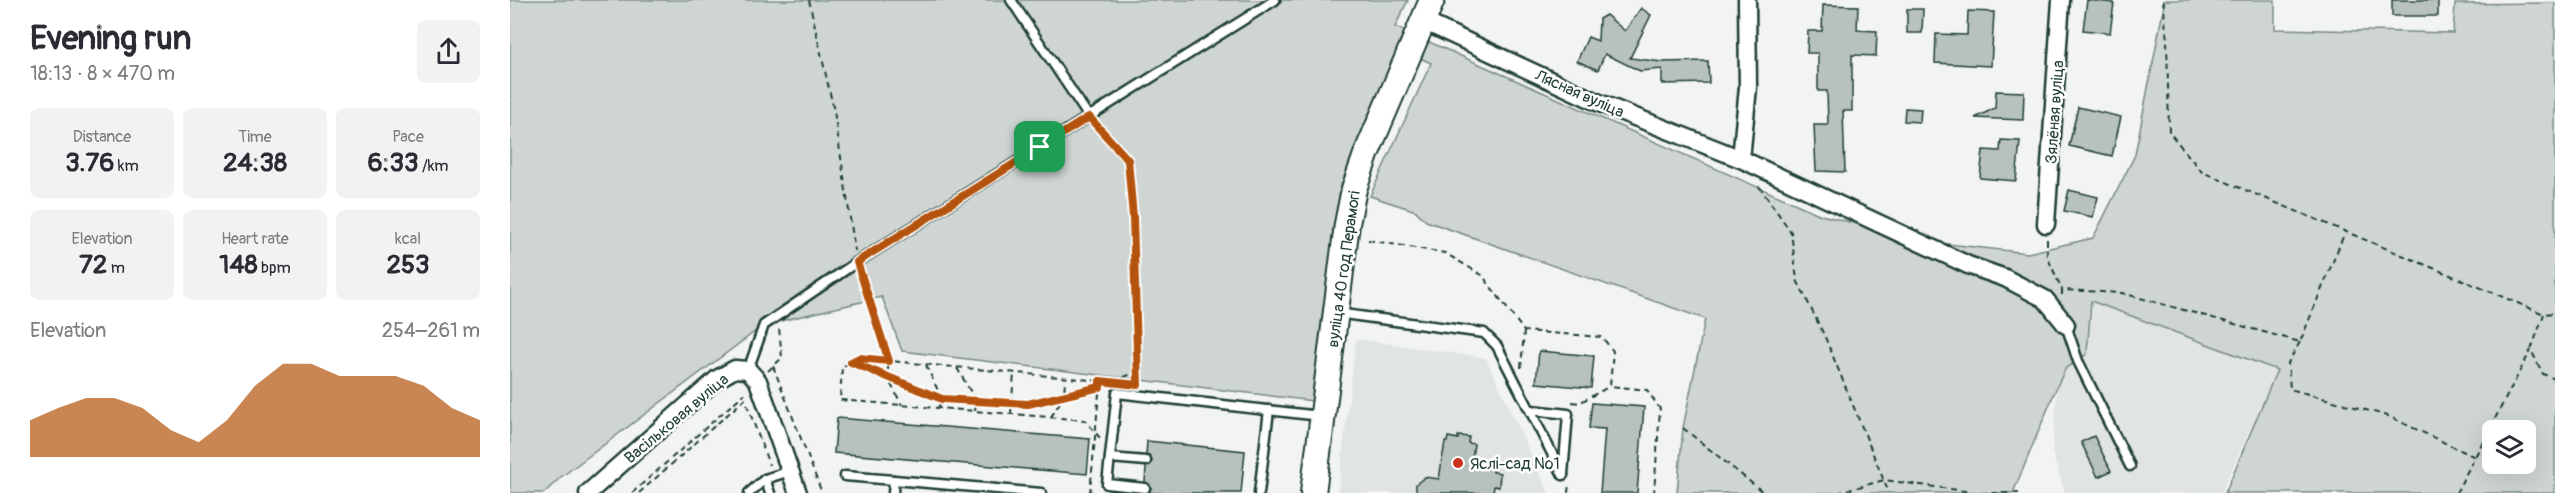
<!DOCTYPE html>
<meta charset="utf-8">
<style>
:root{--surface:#fff;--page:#f2f2f3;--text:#2b2b33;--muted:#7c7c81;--accent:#b45309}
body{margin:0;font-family:Pangolin,sans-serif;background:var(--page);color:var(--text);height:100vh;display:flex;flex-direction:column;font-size:22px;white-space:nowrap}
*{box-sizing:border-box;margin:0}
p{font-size:20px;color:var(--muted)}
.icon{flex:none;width:33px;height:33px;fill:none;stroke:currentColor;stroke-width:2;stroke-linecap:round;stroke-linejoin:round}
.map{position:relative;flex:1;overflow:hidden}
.drawer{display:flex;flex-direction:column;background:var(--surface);width:510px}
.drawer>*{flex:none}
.tools{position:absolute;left:1972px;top:420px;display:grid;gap:12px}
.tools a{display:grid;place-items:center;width:54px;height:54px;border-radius:9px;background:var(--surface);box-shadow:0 6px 24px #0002;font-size:30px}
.pin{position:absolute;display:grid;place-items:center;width:51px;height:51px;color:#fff;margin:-26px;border-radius:12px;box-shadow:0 3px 9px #0006}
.round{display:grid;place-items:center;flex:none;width:63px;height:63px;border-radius:9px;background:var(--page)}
.head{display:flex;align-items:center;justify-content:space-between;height:102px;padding:0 30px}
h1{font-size:33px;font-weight:700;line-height:45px}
.stats{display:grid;grid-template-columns:repeat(3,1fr);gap:9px;height:102px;padding:6px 30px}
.stats div{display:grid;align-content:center;border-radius:9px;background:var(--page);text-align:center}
.stats b{font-size:26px;font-weight:700}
.stats small{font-size:16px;font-weight:400}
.stats p{font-size:16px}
.chart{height:168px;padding:12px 30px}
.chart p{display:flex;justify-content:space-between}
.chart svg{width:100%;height:108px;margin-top:6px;fill:var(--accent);opacity:.7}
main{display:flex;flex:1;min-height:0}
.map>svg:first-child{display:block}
.built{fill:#e0e4e3}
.green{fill:#ced5d3;stroke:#768984;stroke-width:1.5;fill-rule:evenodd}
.building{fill:#b7c1bd;stroke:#1f3d34;stroke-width:1.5}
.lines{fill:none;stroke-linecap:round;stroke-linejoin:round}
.lane-casing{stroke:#1f3d34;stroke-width:13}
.street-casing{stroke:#1f3d34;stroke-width:21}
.secondary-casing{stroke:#1f3d34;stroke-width:28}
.path{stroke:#1f3d34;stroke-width:2;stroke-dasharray:6 4.5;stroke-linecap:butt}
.lane{stroke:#fff;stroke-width:8}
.street{stroke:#fff;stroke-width:16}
.secondary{stroke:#fff;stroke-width:24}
.route-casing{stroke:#fff;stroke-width:12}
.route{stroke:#b45309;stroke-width:8}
.poi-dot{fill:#c8321e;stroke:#fff;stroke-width:2}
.labels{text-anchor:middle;stroke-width:5;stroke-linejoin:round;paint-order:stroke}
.street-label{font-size:16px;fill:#1f3d34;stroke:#fff}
.poi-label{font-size:16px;fill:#1f3d34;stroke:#fff;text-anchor:start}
</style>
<main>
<section class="drawer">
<div class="head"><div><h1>Evening run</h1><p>18:13 · 8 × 470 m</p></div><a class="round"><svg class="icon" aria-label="share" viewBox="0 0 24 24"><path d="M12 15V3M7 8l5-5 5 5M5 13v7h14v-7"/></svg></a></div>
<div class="stats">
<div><p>Distance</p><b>3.76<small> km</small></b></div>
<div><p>Time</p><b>24:38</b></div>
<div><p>Pace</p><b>6:33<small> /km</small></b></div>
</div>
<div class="stats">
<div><p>Elevation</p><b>72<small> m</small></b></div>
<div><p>Heart rate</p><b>148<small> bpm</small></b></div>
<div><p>kcal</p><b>253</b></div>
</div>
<div class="chart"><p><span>Elevation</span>254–261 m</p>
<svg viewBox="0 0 160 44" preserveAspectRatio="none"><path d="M0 44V29L10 24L20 20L30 20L40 24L50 33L60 38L70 29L80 15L90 6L100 6L110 11L120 11L130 11L140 15L150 24L160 29V44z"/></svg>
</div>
</section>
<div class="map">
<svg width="2045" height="493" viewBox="0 0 2045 493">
<rect width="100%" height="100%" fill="#f2f3f3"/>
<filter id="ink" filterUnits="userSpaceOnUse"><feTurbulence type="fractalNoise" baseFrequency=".0167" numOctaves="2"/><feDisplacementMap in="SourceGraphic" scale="12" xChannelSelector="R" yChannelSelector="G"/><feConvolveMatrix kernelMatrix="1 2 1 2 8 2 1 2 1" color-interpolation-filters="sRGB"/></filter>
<g filter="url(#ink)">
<g class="built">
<polygon points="1581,301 1767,370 1711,493 1555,493 1542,451 1548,384 1556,368 1577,354"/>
<polygon points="846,339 976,358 1039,493 828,493"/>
</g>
<path class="green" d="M0,0h898l-13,27 426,188 109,27 98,11 65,-15 42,-83 30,-155h110v29l178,4 2,-29 100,-1v490h-330l52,-123 -186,-69 -4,53 -21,14 -8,16 -45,109h-336l6,-65 22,-109 -279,-98 -10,-10 -46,-15 61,-133 -27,-12 -56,127 -35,223 -411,-50 -20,-54 -118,28 -203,152 -17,16h-34zM1983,430h33v34h-33z"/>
<g class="building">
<polygon points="1577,0 1604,3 1600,33 1573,30"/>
<rect x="1882" y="0" width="46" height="16"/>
<polygon points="1313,5 1348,6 1347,30 1367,31 1366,56 1342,55 1342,111 1333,111 1335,172 1306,171 1304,125 1318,125 1317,91 1308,91 1308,53 1297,53 1298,31 1312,31"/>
<polygon points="1131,8 1141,15 1120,58 1152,62 1198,61 1199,83 1152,84 1152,69 1130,71 1095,54 1088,70 1067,61 1078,37 1088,41 1089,19 1096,15 1115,31"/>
<polygon points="1397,9 1413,9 1412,33 1397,33"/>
<polygon points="1458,11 1484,12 1481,66 1425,63 1426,34 1457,35"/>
<polygon points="1486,91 1514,92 1513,120 1465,118 1485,108"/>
<polygon points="1568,107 1611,117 1602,156 1559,146"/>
<polygon points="1395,108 1411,109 1410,122 1394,121"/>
<polygon points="1491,140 1510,141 1506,181 1470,178 1473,150 1490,151"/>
<polygon points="1559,190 1588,197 1583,217 1554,211"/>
<polygon points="1029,351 1084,356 1081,388 1026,383"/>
<polygon points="1082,403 1134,407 1127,493 1090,493 1095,429 1079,428"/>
<polygon points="327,418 580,439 577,474 324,453"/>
<polygon points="948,436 959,437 958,443 964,444 961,466 984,469 983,472 990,473 989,487 984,486 983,493 906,493 906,484 915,477 929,479 935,442 937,442 938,437 948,439"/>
<polygon points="1584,436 1601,471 1588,477 1571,442"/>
<polygon points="637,441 735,451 731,493 639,493 641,488 635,482 636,467 642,461 636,455"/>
</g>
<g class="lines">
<g class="lane-casing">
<g id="lane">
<polyline points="501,0 579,117"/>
<polyline points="826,313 974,333 987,346 1053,475"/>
<polyline points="1556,325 1568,361 1620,466"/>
<polyline points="238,370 254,325 347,262 765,0"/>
<polyline points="1021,410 1058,414 1053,474"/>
<polyline points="600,458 636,461"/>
<polyline points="335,476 384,480"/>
<polyline points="255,479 260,493"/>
<polyline points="635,488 597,484 607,393 810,416"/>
<polyline points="239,493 255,479 280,471"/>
<polyline points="383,493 384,480 531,493"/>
<polyline points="749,493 759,410"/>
</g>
</g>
<g class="street-casing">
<g id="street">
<polyline points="913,21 1087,102 1231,159 1458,265 1495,278 1535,299 1556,325"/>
<polyline points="1231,159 1238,87 1237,0"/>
<polyline points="1536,224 1551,0"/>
<polyline points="78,493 207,379 225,369 238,370 248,381 288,493"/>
</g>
</g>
<g class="secondary-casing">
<polyline id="secondary" points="803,493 837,224 844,189 857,152 922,0"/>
</g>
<g class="path">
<polyline points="299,0 324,111 345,251"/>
<polyline points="1653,0 1657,40 1659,132 1692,172 2034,314 2045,313"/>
<polyline points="587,126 618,161 623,217 628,384"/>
<polyline points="1249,186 1281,232 1287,280 1315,337 1379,493"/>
<polyline points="1537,239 1537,256 1552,290"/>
<polyline points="858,240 935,253 972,275 1014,331 1092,337 1103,351 1100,386 1137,390 1150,409 1144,493"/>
<polyline points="351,274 379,361 377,377 392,405"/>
<polyline points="1552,295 1552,290 1612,293 1790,342 1835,232"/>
<polyline points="2034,314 2021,350 2033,374 2045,379"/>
<polyline points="1790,342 1778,363 1780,389 1878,416 1965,457"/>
<polyline points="341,362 432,399 518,404 590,387"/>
<polyline points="416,365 432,399 428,408"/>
<polyline points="263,366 312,493"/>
<polyline points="447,368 466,401 465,411"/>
<polyline points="1011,368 1014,331"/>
<polyline points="258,371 272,358 269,328"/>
<polyline points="604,381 629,371"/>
<polyline points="1062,402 1069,403 1100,386"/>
<polyline points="501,414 504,373"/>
<polyline points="541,417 554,396 555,379"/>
<polyline points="1173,428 1254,493"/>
<polyline points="590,438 575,420 330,400 332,367 349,358 602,382"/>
<polyline points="122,493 235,393"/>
<polyline points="129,493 235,399 259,465"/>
<polyline points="580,493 590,382"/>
<polyline points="1058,493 1059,483"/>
<polyline points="1327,493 1374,480 1469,493 1512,493"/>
<polyline points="1946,493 2021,350"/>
</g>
<use href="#lane" class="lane"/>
<use href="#street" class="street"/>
<use href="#secondary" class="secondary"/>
</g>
</g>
<g class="lines" filter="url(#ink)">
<g class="route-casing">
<polygon id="route" points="579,117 618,160 623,217 628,385 590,381 590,387 518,404 432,399 341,362 349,358 379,361 347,262"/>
</g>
<use href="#route" class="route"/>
</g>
<circle class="poi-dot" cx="948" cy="463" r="6"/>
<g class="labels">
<g class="street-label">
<text transform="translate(1070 93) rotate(24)" y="6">Лясная вуліца</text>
<text transform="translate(1544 112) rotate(-86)" y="6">Зялёная вуліца</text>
<text transform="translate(833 269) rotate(-82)" y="6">вуліца 40 год Перамогі</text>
<text transform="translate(166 418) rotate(-40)" y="6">Васільковая вуліца</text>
</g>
<g class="poi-label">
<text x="960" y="469">Яслі-сад №1</text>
</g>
</g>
</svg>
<div class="tools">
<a><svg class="icon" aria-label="layers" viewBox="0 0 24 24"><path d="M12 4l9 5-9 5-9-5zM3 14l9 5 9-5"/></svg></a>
</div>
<div class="pin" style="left:530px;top:147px;background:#1e9e55"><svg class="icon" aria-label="arrive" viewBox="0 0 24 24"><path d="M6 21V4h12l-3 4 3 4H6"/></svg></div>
</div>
</main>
